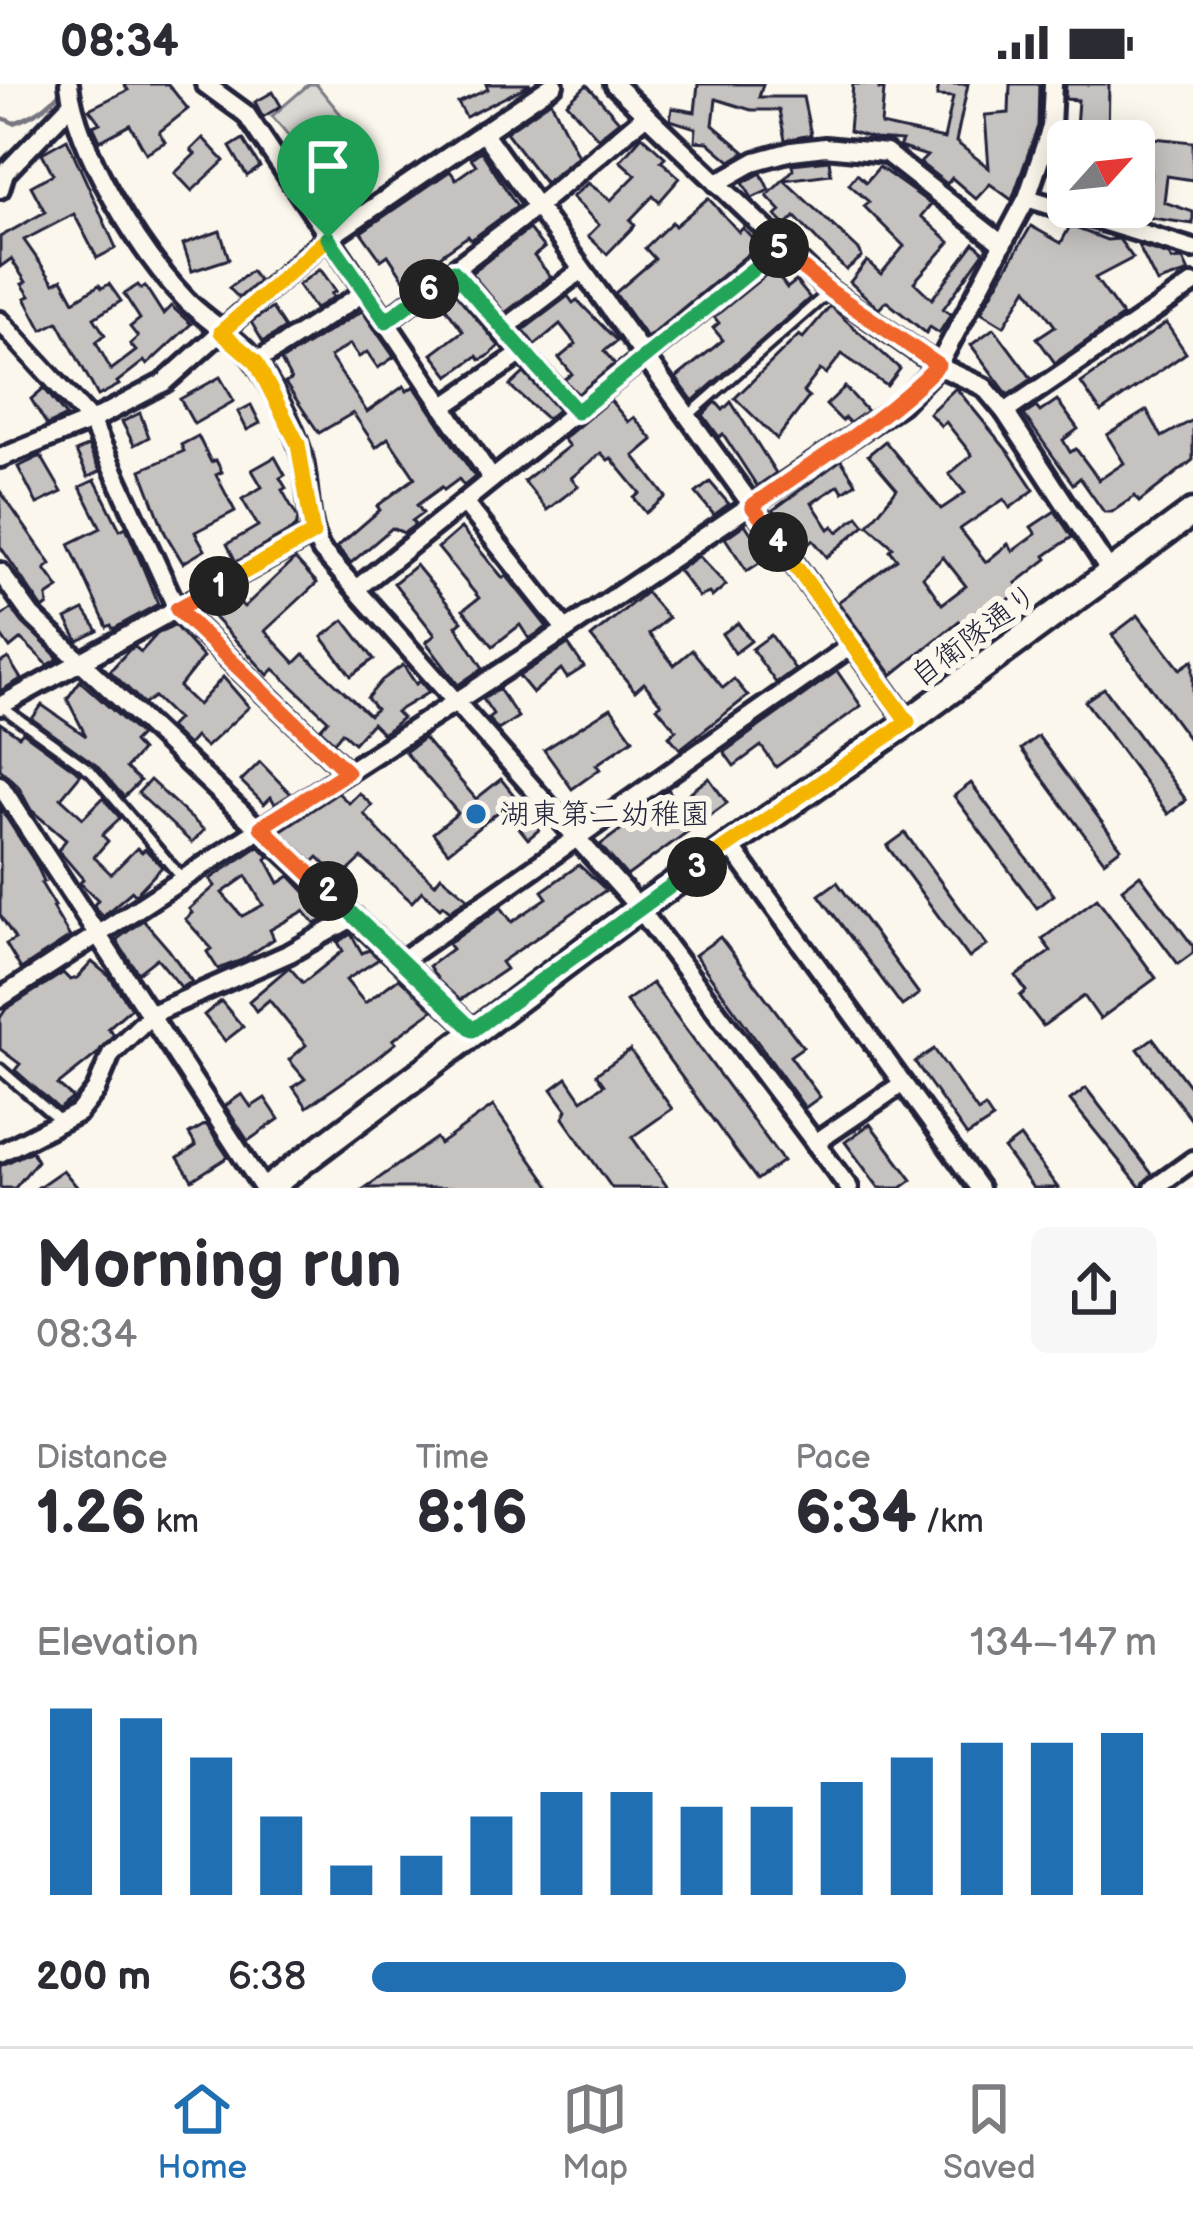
<!DOCTYPE html>
<meta charset="utf-8">
<style>
:root{--surface:#fff;--page:#f7f7f7;--text:#2b2b33;--muted:#7c7c81;--line:#e1e1e2;--accent:#1f6fb2}
body{margin:0;font-family:"Balsamiq Sans","Klee One",sans-serif;background:var(--page);color:var(--text);height:100vh;display:flex;flex-direction:column;font-size:45px;white-space:nowrap}
*{box-sizing:border-box;margin:0}
p{font-size:39px;color:var(--muted)}
.icon{flex:none;width:66px;height:66px;fill:none;stroke:currentColor;stroke-width:2;stroke-linecap:round;stroke-linejoin:round}
.map{position:relative;height:1104px;overflow:hidden}
.sheet{display:flex;flex-direction:column;background:var(--surface);flex:1}
.sheet>*{flex:none}
.needle{width:78px;rotate:63deg}
.controls{position:absolute;left:1047px;top:36px;display:grid;gap:24px}
.controls a{display:grid;place-items:center;width:108px;height:108px;border-radius:18px;background:var(--surface);box-shadow:0 6px 30px #0003;font-size:60px}
.pin{position:absolute;display:grid;place-items:center;width:102px;height:102px;color:#fff;margin:-123px -51px;border-radius:50% 50% 50% 0;rotate:-45deg;box-shadow:0 0 12px #0007}
.pin .icon{rotate:45deg}
.km{position:absolute;width:60px;height:60px;margin:-30px;border-radius:50%;background:#222;color:#fff;font-size:33px;line-height:60px;text-align:center}
.round{display:grid;place-items:center;flex:none;width:126px;height:126px;border-radius:18px;background:var(--page)}
.summary{display:flex;align-items:center;justify-content:space-between;height:204px;padding:0 36px}
h1{font-size:66px;font-weight:700;line-height:90px}
.stats{display:grid;grid-template-columns:repeat(3,1fr);gap:18px;height:204px;padding:12px 36px}
.stats div{display:grid;align-content:center}
.stats b{font-size:60px;font-weight:700}
.stats small{font-size:33px;font-weight:400}
.stats p{font-size:33px}
.chart{height:336px;padding:24px 36px}
.chart p{display:flex;justify-content:space-between}
.chart svg{width:100%;height:216px;margin-top:12px;stroke:var(--accent);stroke-width:6}
ul{padding:0 36px;list-style:none;font-size:39px}
li{display:grid;grid-template-columns:192px 144px 1fr;align-items:center;height:90px}
li i{height:30px;border-radius:15px;background:var(--accent)}
.status{display:flex;justify-content:space-between;align-items:center;height:84px;padding:0 60px;background:var(--surface);direction:ltr}
.status svg{height:33px;fill:currentColor}
.tab-bar{display:flex;justify-content:space-around;align-items:center;height:168px;border-top:3px solid var(--line);background:var(--surface);font-size:33px;color:var(--muted)}
.tab-bar a{display:grid;justify-items:center;gap:6px}
.tab-bar .on{color:var(--accent)}
.map>svg:first-child{display:block}
.green{fill:#dbd8d3;stroke:#7e7d87;stroke-width:3}
.lines{fill:none;stroke-linecap:round;stroke-linejoin:round}
.stream{stroke:#787681;stroke-width:4.5}
.building{fill:#c6c2c0;stroke:#22223b;stroke-width:3;fill-rule:evenodd}
.lane-casing{stroke:#22223b;stroke-width:16}
.street-casing{stroke:#22223b;stroke-width:26}
.secondary-casing{stroke:#22223b;stroke-width:33}
.lane{stroke:#fbf7ec;stroke-width:8}
.street{stroke:#fbf7ec;stroke-width:16}
.secondary{stroke:#fbf7ec;stroke-width:24}
.split-1-casing{stroke:#fff;stroke-width:24}
.split-2-casing{stroke:#fff;stroke-width:24}
.split-3-casing{stroke:#fff;stroke-width:24}
.split-4-casing{stroke:#fff;stroke-width:24}
.split-5-casing{stroke:#fff;stroke-width:24}
.split-6-casing{stroke:#fff;stroke-width:24}
.split-7-casing{stroke:#fff;stroke-width:24}
.split-1{stroke:#f5b400;stroke-width:15}
.split-2{stroke:#f0652b;stroke-width:15}
.split-3{stroke:#22a559;stroke-width:15}
.split-4{stroke:#f5b400;stroke-width:15}
.split-5{stroke:#f0652b;stroke-width:15}
.split-6{stroke:#22a559;stroke-width:15}
.split-7{stroke:#22a559;stroke-width:15}
.poi-dot{fill:#1f6fb2;stroke:#fbf7ec;stroke-width:4.5}
.labels{text-anchor:middle;stroke-width:12;stroke-linejoin:round;paint-order:stroke}
.street-label{font-size:30px;fill:#22223b;stroke:#fbf7ec}
.poi-label{font-size:30px;fill:#22223b;stroke:#fbf7ec;text-anchor:start}
</style>
<div class="status"><b>08:34</b><svg viewBox="0 0 49 12"><path d="M0 12V9h3v3zM5 12V6h3v6zM10 12V3h3v9zM15 12V0h3v12zM26 1h20v11H26zM47 4h2v5h-2z"/></svg></div>
<div class="map">
<svg width="1193" height="1104" viewBox="0 0 1193 1104">
<rect width="100%" height="100%" fill="#fbf7ec"/>
<filter id="ink" filterUnits="userSpaceOnUse"><feTurbulence type="fractalNoise" baseFrequency=".00833" numOctaves="2"/><feDisplacementMap in="SourceGraphic" scale="24" xChannelSelector="R" yChannelSelector="G"/><feConvolveMatrix kernelMatrix="1 2 1 2 8 2 1 2 1" color-interpolation-filters="sRGB"/></filter>
<g filter="url(#ink)">
<polygon class="green" points="309,0 316,0 370,66 333,104 272,32"/>
<g class="lines">
<path class="stream" d="M0,33l14,6c21,-8 33,-15 47,-32"/>
</g>
<g class="building">
<polygon points="124,0 168,0 188,25 159,48 165,58 146,69 130,41 100,57 93,42 100,39 89,25 128,6"/>
<polygon points="486,0 531,0 466,33 458,19 488,5"/>
<polygon points="698,0 763,0 759,13 803,13 811,51 785,56 779,26 751,26 716,15 713,41 745,68 730,77 708,58 695,57 696,44 670,36 672,24 695,28"/>
<polygon points="853,0 880,0 879,5 884,6 881,41 944,55 953,13 937,12 939,0 968,0 956,58 989,84 985,31 1009,29 1010,0 1039,0 1038,42 1012,116 990,100 976,115 952,94 947,100 920,79 927,72 899,63 902,57 875,55 849,47"/>
<polygon points="1066,0 1109,0 1108,57 1075,57 1078,16 1065,15"/>
<polygon points="587,1 619,37 598,54 567,19"/>
<polygon points="273,8 281,22 263,33 255,18"/>
<polygon points="551,17 578,72 545,99 506,48"/>
<polygon points="642,52 665,73 661,77 680,94 659,118 653,112 630,136 635,141 607,170 588,152 599,141 572,113 588,99 611,116 636,91 620,77"/>
<polygon points="1134,52 1193,58 1193,96 1167,92 1164,118 1193,128 1193,140 1145,133 1151,87 1134,86"/>
<polygon points="203,54 224,77 192,107 175,89 195,70 191,66"/>
<polygon points="67,55 116,164 97,174 74,130 24,156 54,199 62,195 74,217 99,201 102,204 109,200 121,217 94,234 105,251 96,258 111,286 136,267 130,260 138,253 130,243 140,235 124,210 138,201 141,205 145,202 163,230 171,222 191,240 147,281 144,277 117,298 119,301 98,312 58,238 42,246 25,214 30,212 22,200 26,198 11,175 0,183 0,153 45,128 31,102 53,90 42,69"/>
<polygon points="243,55 260,83 247,92 230,63"/>
<polygon points="481,67 517,122 471,156 468,152 426,182 430,188 409,203 388,171 381,176 361,148 450,87 456,95 476,81 471,74"/>
<polygon points="829,76 831,90 784,96 860,167 862,173 846,186 795,133 786,142 776,132 781,127 767,112 793,86 792,80"/>
<polygon points="879,83 931,120 921,132 950,158 914,198 932,215 974,159 984,168 943,225 951,230 939,249 930,243 926,249 886,217 879,225 850,198 867,177 881,190 904,162 864,122 869,118 849,100 857,90 866,98"/>
<polygon points="761,89 769,106 752,114 743,99"/>
<polygon points="708,114 739,148 743,144 759,161 647,254 615,209 655,175 645,164 672,138 675,142"/>
<polygon points="1031,142 1061,159 1070,142 1107,156 1119,155 1133,174 1095,194 1123,232 1055,279 1037,254 1055,242 1027,204 1004,242 981,228"/>
<polygon points="529,145 544,164 534,172 551,193 505,229 471,189"/>
<polygon points="220,147 229,175 192,187 183,160"/>
<polygon points="1138,161 1169,171 1172,176 1183,175 1189,188 1157,199"/>
<polygon points="320,185 336,207 331,210 334,213 315,225 298,201"/>
<polygon points="773,185 787,204 796,197 810,214 693,317 676,294 723,256 713,244 719,239 714,233"/>
<polygon points="251,187 259,197 239,214 229,204"/>
<polygon points="451,204 499,262 487,273 480,276 477,272 449,292 432,270 463,247 438,213"/>
<polygon points="568,212 573,219 577,216 617,257 604,267 615,280 578,310 564,296 572,290 559,274 576,260 560,240 535,261 523,246"/>
<polygon points="830,222 900,285 887,302 842,270 826,290 820,286 803,308 809,313 777,355 735,314 799,251 803,254"/>
<polygon points="272,224 285,244 263,258 251,238"/>
<polygon points="362,227 394,273 378,284 367,268 359,273 350,260 330,273 367,328 404,302 407,307 414,302 475,393 464,402 459,395 444,406 442,403 417,421 423,429 412,437 415,441 404,449 392,444 351,479 337,463 380,426 377,422 415,394 388,354 376,363 353,329 319,349 285,299 291,296 281,277"/>
<polygon points="1166,239 1186,269 1101,328 1081,299"/>
<polygon points="994,244 1032,295 1008,311 971,261"/>
<polygon points="524,289 558,326 547,335 510,302"/>
<polygon points="220,293 234,317 194,340 180,315"/>
<polygon points="845,303 867,327 850,339 845,334 842,337 826,321"/>
<polygon points="44,304 66,332 47,341 31,315"/>
<path d="M956,304l54,66 24,36 -24,18 -6,-9 -44,30 26,33 22,-18 5,7 23,-17 -5,-7 24,-16 17,26 -27,19 2,3 -31,24 5,7 -30,24 -25,18 -7,-11 -67,54 -54,-73 59,-43 -7,-9 3,-3 -25,-22 29,-36 -29,-34 17,-14 56,68 24,-16 -16,-19 23,-19 -26,-33 -5,4 -12,-13zM943,473l23,29 -24,18 -19,-27z"/>
<polygon points="610,316 628,338 634,333 653,356 634,372 666,413 646,429 634,414 640,409 611,374 608,376 601,369 571,394 578,402 547,426 524,397 569,362 563,355"/>
<polygon points="1057,316 1078,345 1063,356 1070,368 1076,365 1099,396 1124,379 1107,351 1147,326 1162,353 1193,336 1193,376 1139,418 1135,412 1112,428 1104,428 1080,394 1073,400 1024,331 1036,323 1040,328"/>
<polygon points="716,318 723,326 731,318 776,389 757,402 723,350 719,353 703,331"/>
<polygon points="251,321 260,339 247,346 238,328"/>
<polygon points="140,329 149,353 134,361 122,338"/>
<polygon points="198,352 211,378 216,376 222,388 216,391 235,427 195,448 205,466 183,479 165,449 141,386 184,367 181,361"/>
<polygon points="88,362 100,387 88,393 76,368"/>
<polygon points="41,372 62,408 37,420 18,383"/>
<polygon points="275,373 285,391 280,394 286,404 282,406 298,434 296,443 236,478 227,460 258,442 242,415 262,403 252,386"/>
<polygon points="841,376 856,399 843,408 839,401 812,419 829,445 833,442 838,448 858,432 865,441 827,473 813,456 806,462 773,426"/>
<polygon points="95,396 120,446 126,443 158,520 113,545 111,541 107,543 69,460 101,444 80,403"/>
<polygon points="710,398 729,420 714,431 696,409"/>
<polygon points="0,407 51,480 45,485 59,504 47,512 48,521 43,525 0,462"/>
<polygon points="745,440 767,474 747,487 725,454"/>
<polygon points="461,444 503,494 506,491 547,543 529,555 520,541 493,562 463,526 479,514 438,464"/>
<polygon points="699,472 726,501 712,513 709,509 699,513 678,486"/>
<polygon points="295,475 317,499 265,547 295,579 304,570 369,631 376,625 367,614 382,596 403,581 416,600 420,597 429,608 396,628 402,634 383,650 372,639 354,659 342,648 334,658 320,645 328,636 274,585 268,591 212,531 233,512 244,523"/>
<polygon points="416,481 462,537 456,542 483,584 458,601 426,558 435,551 394,499"/>
<polygon points="646,508 668,534 649,550 674,581 692,566 723,604 734,595 748,612 680,665 669,652 676,646 657,623 661,620 644,599 635,607 591,553"/>
<polygon points="11,525 58,574 55,577 48,581 21,555 10,564 0,550 0,533"/>
<polygon points="84,526 98,547 78,557 66,535"/>
<polygon points="1138,531 1180,585 1193,576 1193,661 1112,551"/>
<polygon points="344,536 374,575 351,592 322,553"/>
<polygon points="738,539 751,557 735,569 722,550"/>
<polygon points="174,541 203,573 179,603 198,621 223,593 249,623 206,663 195,653 188,661 169,643 177,635 154,613 144,620 110,587 129,566 135,563 141,568 157,550"/>
<polygon points="771,551 795,585 776,599 752,565"/>
<polygon points="568,560 584,583 567,594 561,585 533,609 519,592"/>
<polygon points="8,574 21,595 0,607 0,579"/>
<polygon points="837,587 861,622 776,683 761,662 734,682 724,668"/>
<polygon points="80,597 140,651 133,658 141,667 126,684 140,697 124,713 96,681 32,635 42,621 86,652 67,615"/>
<polygon points="1104,604 1186,716 1168,730 1085,617"/>
<polygon points="499,605 518,633 498,646 488,634 493,630 483,615"/>
<polygon points="611,624 633,655 596,681 600,685 572,705 544,666"/>
<polygon points="0,639 19,652 23,648 81,690 61,714 83,734 103,714 120,734 102,751 108,757 94,773 111,790 137,764 142,768 145,765 162,783 135,811 132,807 103,832 96,825 94,821 98,816 80,799 83,795 58,766 66,756 31,726 18,702 0,685"/>
<polygon points="1038,652 1121,764 1104,777 1021,665"/>
<polygon points="424,654 476,715 501,695 529,730 533,726 545,741 528,755 503,724 448,768 433,749 458,729 405,668"/>
<polygon points="260,678 291,710 275,720 271,713 264,720 241,697"/>
<polygon points="709,694 727,719 627,792 600,761 657,719 654,715 668,705 677,718"/>
<polygon points="150,696 204,746 192,759 138,709"/>
<polygon points="971,699 1054,811 1037,824 954,712"/>
<polygon points="338,709 349,719 359,709 372,721 364,730 384,752 435,800 441,792 468,814 450,827 443,821 440,824 422,807 412,818 362,774 343,792 338,793 318,773 313,778 280,747"/>
<polygon points="0,724 35,778 44,797 41,799 55,822 52,823 70,853 21,885 6,860 15,855 0,831"/>
<polygon points="905,749 987,861 969,874 887,762"/>
<path d="M259,762l10,11 -3,2 13,24 11,-7 39,41 -14,7 -11,-13 -34,19 4,9 -32,21 -24,9 -11,-17 5,-3 -27,-30 7,-6 -3,-4 26,-23 -5,-7zM246,792l17,29 -21,11 -20,-23z"/>
<polygon points="579,781 606,806 501,878 506,885 460,916 439,897 429,882 452,865 448,860 501,823 512,838 547,814 542,807"/>
<polygon points="1140,791 1193,862 1193,869 1178,880 1122,805"/>
<polygon points="837,798 919,910 902,922 819,811"/>
<polygon points="1097,814 1156,894 1100,935 1084,912 1043,942 1020,912 1026,907 1016,892 1051,867 1042,855"/>
<polygon points="143,836 169,866 192,898 181,903 157,874 138,889 116,856"/>
<polygon points="351,850 362,869 369,866 379,875 346,896 365,919 399,894 433,926 393,956 396,959 377,974 307,1023 293,1003 305,995 289,976 306,961 269,916 256,927 249,917 289,883 303,899 343,867 338,858"/>
<polygon points="720,853 803,963 790,972 820,1013 805,1024 695,871"/>
<polygon points="92,878 109,892 131,924 108,944 114,950 97,970 58,1001 73,1014 59,1025 15,986 20,980 0,965 0,934 6,925 63,889 70,896 77,894"/>
<polygon points="652,899 783,1077 757,1096 626,917"/>
<polygon points="221,917 243,943 225,957 204,931"/>
<polygon points="1153,954 1193,1007 1193,1038 1138,965"/>
<polygon points="934,965 978,1028 985,1023 993,1035 967,1052 915,978"/>
<polygon points="630,966 672,1025 632,1053 668,1104 612,1104 563,1034 567,1026 552,1005 567,994 582,1016 604,1001 596,990"/>
<polygon points="1086,1004 1152,1090 1141,1104 1070,1016"/>
<polygon points="242,1010 251,1023 265,1014 279,1035 248,1057 225,1022"/>
<polygon points="493,1022 551,1104 365,1104 436,1054 440,1060"/>
<polygon points="206,1040 228,1073 192,1096 178,1074 196,1062 189,1050"/>
<polygon points="870,1040 912,1096 901,1104 879,1104 845,1058"/>
<polygon points="1020,1053 1058,1104 1033,1104 1004,1065"/>
<polygon points="32,1067 37,1077 15,1104 0,1104 0,1082"/>
<polygon points="63,1086 78,1104 37,1104"/>
</g>
<g class="lines">
<g class="lane-casing">
<g id="lane">
<polyline points="688,332 830,207"/>
<polyline points="2,623 91,687 181,793"/>
<polyline points="0,985 58,1035"/>
</g>
</g>
<g class="street-casing">
<g id="street">
<path d="M69,0c8,67 70,167 117,216 22,23 58,41 74,69 14,23 29,48 38,74 13,35 6,75 23,107l318,358 210,280"/>
<polyline points="205,0 246,30 492,395"/>
<polyline points="614,0 830,207 938,282 984,303 1005,328 1110,488"/>
<polyline points="483,48 908,638"/>
<polyline points="717,99 756,77 792,67 825,63 886,69 1001,159"/>
<polyline points="0,105 5,89 72,19"/>
<polyline points="1027,114 1193,165"/>
<polyline points="453,187 522,269"/>
<polyline points="0,237 91,337 177,525 347,688"/>
<polyline points="386,237 535,124 646,31"/>
<polyline points="504,245 580,187"/>
<polyline points="256,278 365,208"/>
<polyline points="443,323 522,269 577,328"/>
<polyline points="1005,328 1193,200"/>
<polyline points="0,374 91,337 165,298 317,162 554,0"/>
<polyline points="464,418 566,546"/>
<polyline points="0,488 31,531 473,946"/>
<polyline points="356,505 781,162"/>
<polyline points="0,622 313,450"/>
<polyline points="0,701 263,1104"/>
<polyline points="729,760 979,1104"/>
<polyline points="401,877 852,561"/>
<polyline points="0,914 566,546 901,320 938,282 1027,114 1051,43 1053,0"/>
<polyline points="815,1059 902,1000"/>
<polyline points="0,1069 78,1029 96,1006 111,970 152,930 290,869 354,833"/>
<polyline points="1154,1104 1193,1076"/>
</g>
</g>
<g class="secondary-casing">
<polyline id="secondary" points="268,1104 639,824 908,638 1193,428"/>
</g>
<use href="#lane" class="lane"/>
<use href="#street" class="street"/>
<use href="#secondary" class="secondary"/>
</g>
</g>
<g class="lines" filter="url(#ink)">
<g class="split-1-casing">
<polyline id="split-1" points="219,502 313,450 298,360 256,278 221,248 328,154"/>
</g>
<g class="split-2-casing">
<polyline id="split-2" points="219,502 177,525 347,688 261,743 328,807"/>
</g>
<g class="split-3-casing">
<polyline id="split-3" points="328,807 473,946 697,783"/>
</g>
<g class="split-4-casing">
<polyline id="split-4" points="697,783 908,638 778,458"/>
</g>
<g class="split-5-casing">
<path id="split-5" d="M778,458l-26,-36c64,-46 131,-84 186,-141l-108,-74 -51,-43"/>
</g>
<g class="split-6-casing">
<polyline id="split-6" points="429,205 453,187 577,328 779,164"/>
</g>
<g class="split-7-casing">
<polyline id="split-7" points="328,154 386,237 429,205"/>
</g>
<use href="#split-1" class="split-1"/>
<use href="#split-2" class="split-2"/>
<use href="#split-3" class="split-3"/>
<use href="#split-4" class="split-4"/>
<use href="#split-5" class="split-5"/>
<use href="#split-6" class="split-6"/>
<use href="#split-7" class="split-7"/>
</g>
<circle class="poi-dot" cx="476" cy="730" r="12"/>
<g class="labels">
<g class="street-label">
<text transform="translate(974 551) rotate(-37)" y="10">自衛隊通り</text>
</g>
<g class="poi-label">
<text x="500" y="740">湖東第二幼稚園</text>
</g>
</g>
</svg>
<div class="controls">
<a><svg class="needle" viewBox="-14 -14 28 28"><path d="M0-13l5 13h-10z" fill="#e53935"/><path d="M0 13l5-13h-10z" fill="#7c7c81"/></svg></a>
</div>
<div class="pin" style="left:328px;top:154px;background:#1e9e55"><svg class="icon" aria-label="arrive" viewBox="0 0 24 24"><path d="M6 21V4h12l-3 4 3 4H6"/></svg></div>
<b class="km" style="left:219px;top:502px">1</b>
<b class="km" style="left:328px;top:807px">2</b>
<b class="km" style="left:697px;top:783px">3</b>
<b class="km" style="left:778px;top:458px">4</b>
<b class="km" style="left:779px;top:164px">5</b>
<b class="km" style="left:429px;top:205px">6</b>
</div>
<section class="sheet">
<div class="summary"><div><h1>Morning run</h1><p>08:34</p></div><a class="round"><svg class="icon" aria-label="share" viewBox="0 0 24 24"><path d="M12 15V3M7 8l5-5 5 5M5 13v7h14v-7"/></svg></a></div>
<div class="stats">
<div><p>Distance</p><b>1.26<small> km</small></b></div>
<div><p>Time</p><b>8:16</b></div>
<div><p>Pace</p><b>6:34<small> /km</small></b></div>
</div>
<div class="chart"><p><span>Elevation</span>134–147 m</p>
<svg viewBox="0 0 160 44" preserveAspectRatio="none"><path d="M5 44V6M15 44V8M25 44V16M35 44V28M45 44V38M55 44V36M65 44V28M75 44V23M85 44V23M95 44V26M105 44V26M115 44V21M125 44V16M135 44V13M145 44V13M155 44V11"/></svg>
</div>
<ul>
<li><b>200 m</b>6:38<i style="width:68%"></i></li>
</ul>
</section>
<nav class="tab-bar">
<a class="on"><svg class="icon" aria-label="home" viewBox="0 0 24 24"><path d="M3 11l9-7 9 7M6 9v11h12V9"/></svg>Home</a>
<a><svg class="icon" aria-label="map" viewBox="0 0 24 24"><path d="M3 6l6-2 6 2 6-2v14l-6 2-6-2-6 2zM9 4v14M15 6v14"/></svg>Map</a>
<a><svg class="icon" aria-label="saved" viewBox="0 0 24 24"><path d="M7 4h10v16l-5-4-5 4z"/></svg>Saved</a>
</nav>
